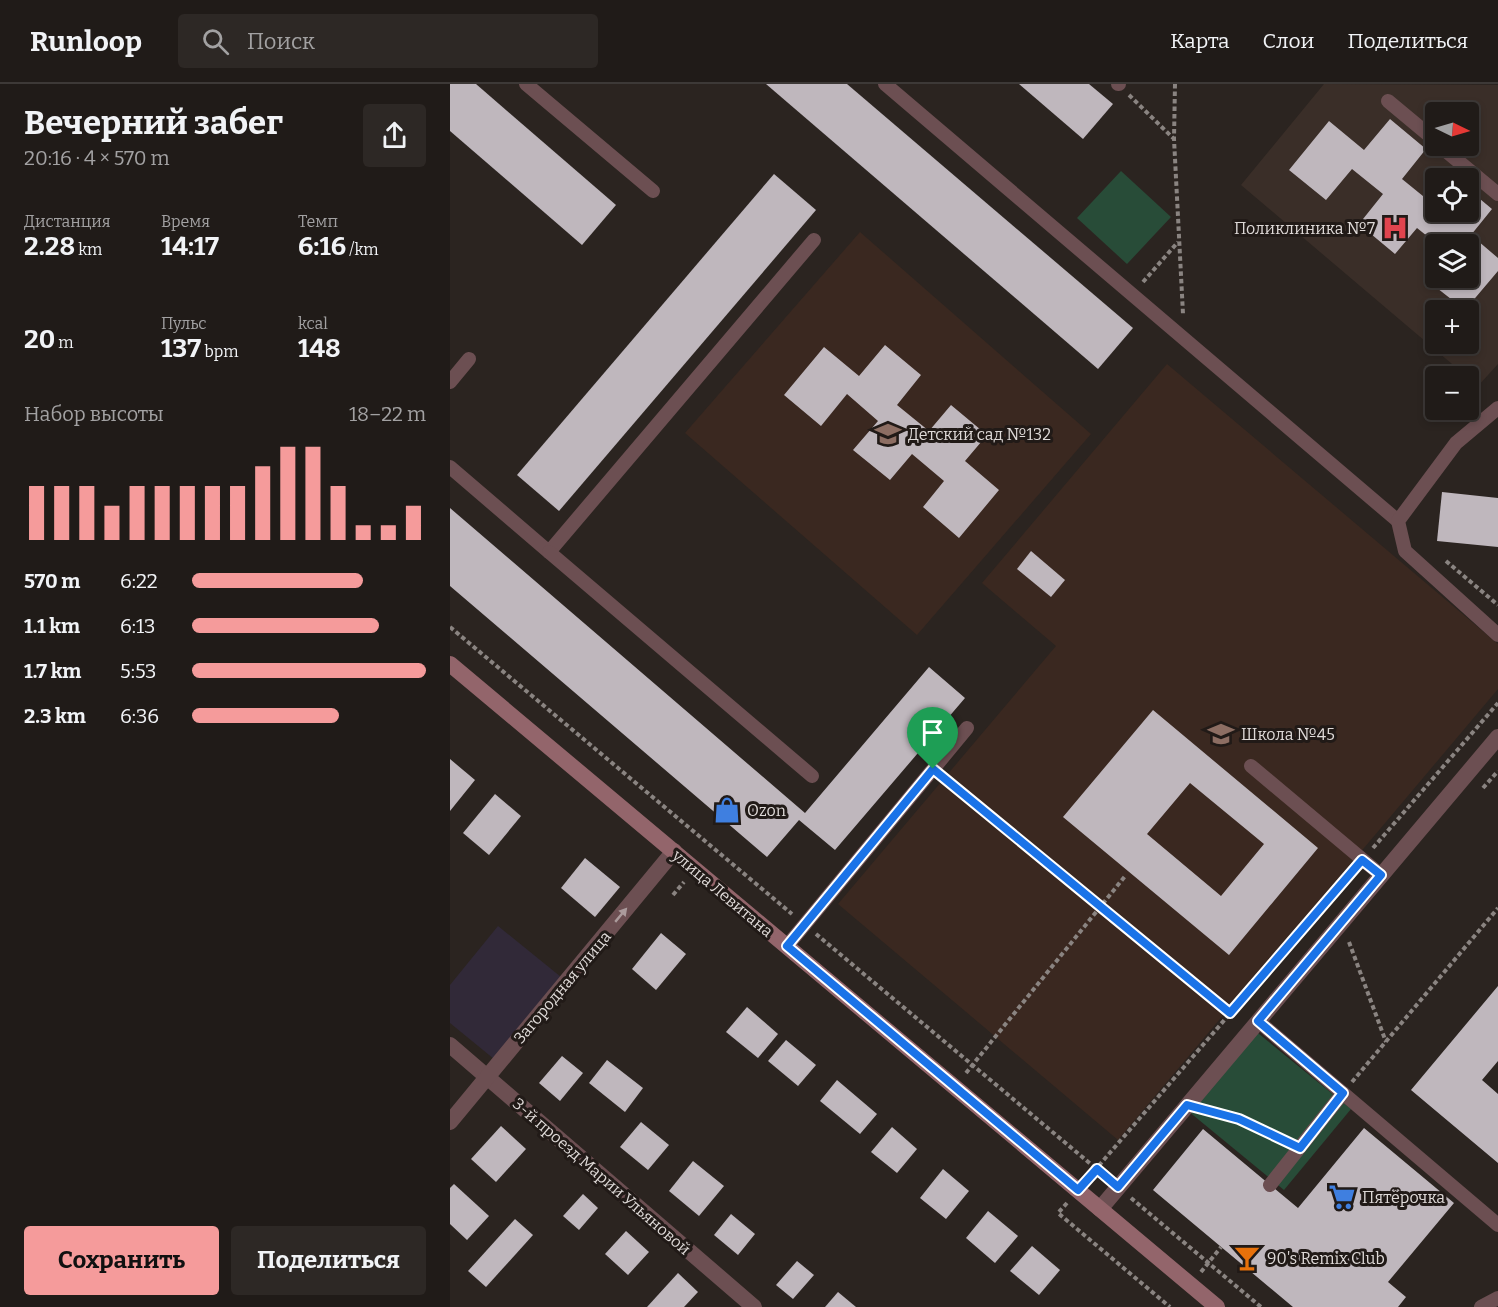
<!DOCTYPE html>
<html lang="ru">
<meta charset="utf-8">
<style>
:root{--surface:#201b18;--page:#2d2825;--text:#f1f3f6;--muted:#a2a1a2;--line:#3d3937;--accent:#f59b9b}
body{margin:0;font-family:Bitter,serif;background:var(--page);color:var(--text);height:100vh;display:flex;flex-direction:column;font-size:22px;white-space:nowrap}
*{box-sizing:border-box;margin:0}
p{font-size:20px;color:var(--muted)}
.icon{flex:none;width:33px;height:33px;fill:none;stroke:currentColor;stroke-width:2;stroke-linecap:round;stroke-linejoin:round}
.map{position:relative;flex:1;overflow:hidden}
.sheet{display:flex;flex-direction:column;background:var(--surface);width:450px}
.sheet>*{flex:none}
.needle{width:39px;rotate:95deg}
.fabs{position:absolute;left:975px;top:18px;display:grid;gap:12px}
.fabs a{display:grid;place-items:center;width:54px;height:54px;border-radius:6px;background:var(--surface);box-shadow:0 3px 9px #0003,0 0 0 2px var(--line);font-size:30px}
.pin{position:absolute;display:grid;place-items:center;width:51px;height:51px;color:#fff;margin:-62px -26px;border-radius:50% 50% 50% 0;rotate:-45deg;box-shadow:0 0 6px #0007}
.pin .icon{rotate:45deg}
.round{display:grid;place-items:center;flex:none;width:63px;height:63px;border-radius:6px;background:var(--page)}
.overview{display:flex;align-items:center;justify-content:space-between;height:102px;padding:0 24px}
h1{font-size:33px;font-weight:700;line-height:45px}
.stats{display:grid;grid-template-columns:repeat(3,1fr);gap:9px;height:102px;padding:6px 24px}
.stats div{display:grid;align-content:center}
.stats b{font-size:26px;font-weight:700}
.stats small{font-size:16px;font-weight:400}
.stats p{font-size:16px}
.chart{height:168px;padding:12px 24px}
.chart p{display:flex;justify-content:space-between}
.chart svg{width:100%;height:108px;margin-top:6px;stroke:var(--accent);stroke-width:6}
.primary-button{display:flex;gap:12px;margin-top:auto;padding:12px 24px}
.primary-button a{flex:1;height:69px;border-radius:6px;background:var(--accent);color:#111;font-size:24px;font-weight:700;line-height:69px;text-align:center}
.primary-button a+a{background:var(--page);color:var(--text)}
ul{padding:0 24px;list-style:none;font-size:20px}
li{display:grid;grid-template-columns:96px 72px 1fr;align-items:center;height:45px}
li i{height:15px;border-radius:8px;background:var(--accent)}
header{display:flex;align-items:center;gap:36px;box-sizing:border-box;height:84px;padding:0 30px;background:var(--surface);border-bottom:2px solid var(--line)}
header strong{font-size:28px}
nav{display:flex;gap:33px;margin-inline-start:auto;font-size:21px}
.search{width:420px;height:54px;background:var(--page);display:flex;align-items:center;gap:15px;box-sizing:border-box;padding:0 21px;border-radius:6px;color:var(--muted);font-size:22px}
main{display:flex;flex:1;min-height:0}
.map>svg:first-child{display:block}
.built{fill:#3a2e28;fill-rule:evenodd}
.industrial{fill:#312938}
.education{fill:#3a2820}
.green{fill:#284c38}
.building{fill:#bfb7bd;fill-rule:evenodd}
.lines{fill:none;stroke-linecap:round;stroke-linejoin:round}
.path{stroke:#8a8481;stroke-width:4;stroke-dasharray:4.5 3;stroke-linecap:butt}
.service{stroke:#6c4f52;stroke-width:14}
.minor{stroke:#6c4f52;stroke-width:16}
.secondary{stroke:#93656b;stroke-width:16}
.oneway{fill:#ab9b9c}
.route-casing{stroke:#fff;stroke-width:12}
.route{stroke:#1a73e8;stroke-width:8}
.labels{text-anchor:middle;stroke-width:6;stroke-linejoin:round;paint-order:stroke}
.poi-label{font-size:16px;fill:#dfdad8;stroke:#211a17;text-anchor:start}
.street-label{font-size:16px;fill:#dfdad8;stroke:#211a17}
</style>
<header>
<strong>Runloop</strong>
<div class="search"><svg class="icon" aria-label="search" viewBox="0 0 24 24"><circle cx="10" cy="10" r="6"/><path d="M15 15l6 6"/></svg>Поиск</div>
<nav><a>Карта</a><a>Слои</a><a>Поделиться</a></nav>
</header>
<main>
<section class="sheet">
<div class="overview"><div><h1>Вечерний забег</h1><p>20:16 · 4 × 570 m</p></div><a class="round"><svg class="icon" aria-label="share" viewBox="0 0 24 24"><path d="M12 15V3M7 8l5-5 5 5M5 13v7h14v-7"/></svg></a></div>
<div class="stats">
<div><p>Дистанция</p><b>2.28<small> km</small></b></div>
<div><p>Время</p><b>14:17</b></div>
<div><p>Темп</p><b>6:16<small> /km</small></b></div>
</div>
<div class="stats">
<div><b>20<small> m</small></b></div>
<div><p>Пульс</p><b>137<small> bpm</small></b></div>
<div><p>kcal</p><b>148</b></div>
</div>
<div class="chart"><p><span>Набор высоты</span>18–22 m</p>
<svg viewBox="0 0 160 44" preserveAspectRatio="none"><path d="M5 44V22M15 44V22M25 44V22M35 44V30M45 44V22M55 44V22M65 44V22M75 44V22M85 44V22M95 44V14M105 44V6M115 44V6M125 44V22M135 44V38M145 44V38M155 44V30"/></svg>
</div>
<ul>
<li><b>570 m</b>6:22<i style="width:73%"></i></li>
<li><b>1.1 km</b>6:13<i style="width:80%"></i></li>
<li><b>1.7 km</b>5:53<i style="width:100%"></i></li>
<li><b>2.3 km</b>6:36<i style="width:63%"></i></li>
</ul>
<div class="primary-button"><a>Сохранить</a><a>Поделиться</a></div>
</section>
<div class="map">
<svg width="1048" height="1223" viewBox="0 0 1048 1223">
<rect width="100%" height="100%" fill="#2b2420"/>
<path class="built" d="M874,0l174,1v279l-20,22 -237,-201zM986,28h32v34h-32zM986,94h32v34h-32zM986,160h32v34h-32zM986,226h32v34h-32z"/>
<polygon class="industrial" points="48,842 111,893 44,975 0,939 0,901"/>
<g class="education">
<polygon points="410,148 641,350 467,551 235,349"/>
<polygon points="717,280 1048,560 1048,605 668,1056 388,820 606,562 532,499"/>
</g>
<g class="green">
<polygon points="671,87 721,133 677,180 627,134"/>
<polygon points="798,941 901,1025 834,1106 732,1022"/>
</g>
<g class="building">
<polygon points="0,0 26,0 166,121 132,161 0,47"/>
<polygon points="316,0 397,0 683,244 648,285"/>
<polygon points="569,0 639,0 663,20 633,55"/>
<polygon points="940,35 976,65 952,95 984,121 986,120 986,128 1018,128 1018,105 1042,125 1021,151 1048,174 1048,187 1015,226 978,197 986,188 986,194 1018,194 1018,160 987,160 967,144 945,170 909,140 933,110 902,85 876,116 839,86 879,37 914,66"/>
<polygon points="324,90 366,126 109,427 67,391"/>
<polygon points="435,261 471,291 447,321 479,347 501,321 537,351 515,377 549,406 509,454 473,423 494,397 462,370 440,396 403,366 428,337 397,310 371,342 334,311 374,263 409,292"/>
<polygon points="992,408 1048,414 1048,463 987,457"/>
<polygon points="0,424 355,729 479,583 515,614 385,766 349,736 317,773 0,502"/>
<polygon points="581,467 615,496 601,513 567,485"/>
<path d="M703,626l165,138 -89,107 -166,-138zM740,699l74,61 -43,52 -74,-62z"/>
<polygon points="0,675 25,696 0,727"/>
<polygon points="45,710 71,732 39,771 13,749"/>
<polygon points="135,774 170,803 145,833 111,804"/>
<polygon points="211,849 236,870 206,906 182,885"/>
<polygon points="1048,902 1048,977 1032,996 1048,1010 1048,1079 961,1006"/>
<polygon points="297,923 328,950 308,974 276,948"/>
<polygon points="336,956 366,981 348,1002 318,977"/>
<polygon points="112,972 133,989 110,1017 89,999"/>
<polygon points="157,976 193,1004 175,1028 139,999"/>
<polygon points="387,996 427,1030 410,1050 370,1017"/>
<polygon points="191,1038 219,1061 198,1086 170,1063"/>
<polygon points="51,1042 76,1065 46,1098 21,1075"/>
<polygon points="442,1043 467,1065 447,1089 421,1068"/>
<polygon points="914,1044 1004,1119 938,1198 956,1213 948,1223 843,1223 703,1106 753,1045 848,1124"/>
<polygon points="243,1077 274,1102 249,1132 219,1107"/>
<polygon points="493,1085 519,1107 496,1135 470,1114"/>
<polygon points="4,1100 39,1132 17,1156 0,1140 0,1104"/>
<polygon points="133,1110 148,1124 129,1146 113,1132"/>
<polygon points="538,1127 568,1152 545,1179 516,1154"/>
<polygon points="281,1130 305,1150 288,1171 264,1151"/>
<polygon points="65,1135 83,1151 36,1203 18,1187"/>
<polygon points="176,1147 199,1168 178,1191 155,1170"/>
<polygon points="582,1162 610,1186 589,1211 560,1187"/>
<polygon points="347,1177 364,1191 343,1215 326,1201"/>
<polygon points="228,1189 248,1208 234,1223 197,1223"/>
<polygon points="388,1208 406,1223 375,1223"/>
</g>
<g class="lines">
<g class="path">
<polyline points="725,0 724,55 733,230"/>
<polyline points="679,11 723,54"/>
<polyline points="693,198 728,158"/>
<polyline points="996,477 1048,521"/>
<polyline points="0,543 342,830"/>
<polyline points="496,696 780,929"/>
<polyline points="1033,704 1048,687"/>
<polyline points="923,764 1048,619"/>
<polyline points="223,811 234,798"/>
<polyline points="366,850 655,1092"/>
<polyline points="899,858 936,958"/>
<polyline points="516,989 676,791"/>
<polyline points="902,998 1048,824"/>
<polyline points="758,1027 789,1035 835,1057"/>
<polyline points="639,1093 903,787"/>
<polyline points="681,1114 811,1223"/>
<polyline points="617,1119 608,1129 720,1223"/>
<polyline points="751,1188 771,1163"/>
</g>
<g class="service">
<polyline points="76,0 203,107"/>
<polyline points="435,0 948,437"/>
<polyline points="668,0 669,0"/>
<polyline points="938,17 986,57"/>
<polyline points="990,62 1048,110"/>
<polyline points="0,298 19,275"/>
<polyline points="1048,324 1006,359 948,437 955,467 1048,551"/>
<polyline points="0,383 99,468 364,156"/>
<polyline points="99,468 362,692"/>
<polyline points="801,682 931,791"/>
<polyline points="337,862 517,644"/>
<polyline points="808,937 1048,1141"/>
<polyline points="820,1101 893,1009"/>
<polyline points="1031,1223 1048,1214"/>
</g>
<g class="minor">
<polyline points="0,961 304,1223"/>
<polyline points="0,1038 224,767"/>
<polyline points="650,1125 1048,653"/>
</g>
<polyline class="secondary" points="0,580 767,1223"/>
</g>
<defs><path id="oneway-solid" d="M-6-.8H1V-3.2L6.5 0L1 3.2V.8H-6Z" transform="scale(1.5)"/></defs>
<use class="oneway" href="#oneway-solid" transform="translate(171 831) rotate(-50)"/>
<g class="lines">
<g class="route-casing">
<polygon id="route" points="483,685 780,929 912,776 931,791 808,937 893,1009 850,1064 789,1035 737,1021 668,1103 647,1085 628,1106 337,862"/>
</g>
<use href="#route" class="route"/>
</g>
<defs>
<g id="hospital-bare" transform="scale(2.07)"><path d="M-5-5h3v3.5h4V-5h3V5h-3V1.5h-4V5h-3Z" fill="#e0444e" stroke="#211a17" stroke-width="2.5" paint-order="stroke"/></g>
<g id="school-bare" transform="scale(2.07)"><path d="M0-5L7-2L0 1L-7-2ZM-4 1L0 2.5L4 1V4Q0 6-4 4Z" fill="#8d6e63" stroke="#211a17" stroke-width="2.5" paint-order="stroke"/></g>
<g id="shop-bare" transform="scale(2.07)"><path d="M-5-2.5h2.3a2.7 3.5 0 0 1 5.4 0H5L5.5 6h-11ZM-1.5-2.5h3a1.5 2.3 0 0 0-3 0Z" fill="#3f7fe0" stroke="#211a17" stroke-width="2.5" paint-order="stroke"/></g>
<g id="supermarket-bare" transform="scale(2.07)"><path d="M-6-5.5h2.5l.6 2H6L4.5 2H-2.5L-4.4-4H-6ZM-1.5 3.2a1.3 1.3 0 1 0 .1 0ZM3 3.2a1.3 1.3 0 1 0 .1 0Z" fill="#3f7fe0" stroke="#211a17" stroke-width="2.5" paint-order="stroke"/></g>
<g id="bar-bare" transform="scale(2.07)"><path d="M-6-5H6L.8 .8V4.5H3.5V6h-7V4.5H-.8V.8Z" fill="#e8710a" stroke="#211a17" stroke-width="2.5" paint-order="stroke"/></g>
</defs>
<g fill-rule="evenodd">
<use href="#hospital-bare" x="945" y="144"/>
<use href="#school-bare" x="438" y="350"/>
<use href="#school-bare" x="771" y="650"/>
<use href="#shop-bare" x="277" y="726"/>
<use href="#supermarket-bare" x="892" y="1113"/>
<use href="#bar-bare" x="797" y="1174"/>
</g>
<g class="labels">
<g class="poi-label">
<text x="925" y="150" text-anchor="end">Поликлиника №7</text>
<text x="458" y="356">Детский сад №132</text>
<text x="791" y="656">Школа №45</text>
<text x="297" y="732">Ozon</text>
<text x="912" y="1119">Пятёрочка</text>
<text x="817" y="1180">90's Remix Club</text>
</g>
<g class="street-label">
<text transform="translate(273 809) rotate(40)" y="6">улица Левитана</text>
<text transform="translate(112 903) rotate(-50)" y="6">Загородная улица</text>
<text transform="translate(152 1092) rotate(41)" y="6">3-й проезд Марии Ульяновой</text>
</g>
</g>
</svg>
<div class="fabs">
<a><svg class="needle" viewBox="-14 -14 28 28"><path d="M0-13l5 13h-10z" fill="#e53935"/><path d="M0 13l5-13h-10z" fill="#a2a1a2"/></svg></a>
<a><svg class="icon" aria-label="locate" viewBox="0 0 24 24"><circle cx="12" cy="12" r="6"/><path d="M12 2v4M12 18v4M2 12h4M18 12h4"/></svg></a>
<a><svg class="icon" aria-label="layers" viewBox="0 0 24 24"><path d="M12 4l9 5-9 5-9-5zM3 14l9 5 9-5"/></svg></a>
<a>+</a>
<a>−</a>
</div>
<div class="pin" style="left:483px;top:685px;background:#1e9e55"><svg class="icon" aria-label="arrive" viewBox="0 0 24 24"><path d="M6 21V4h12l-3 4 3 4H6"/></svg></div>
</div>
</main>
